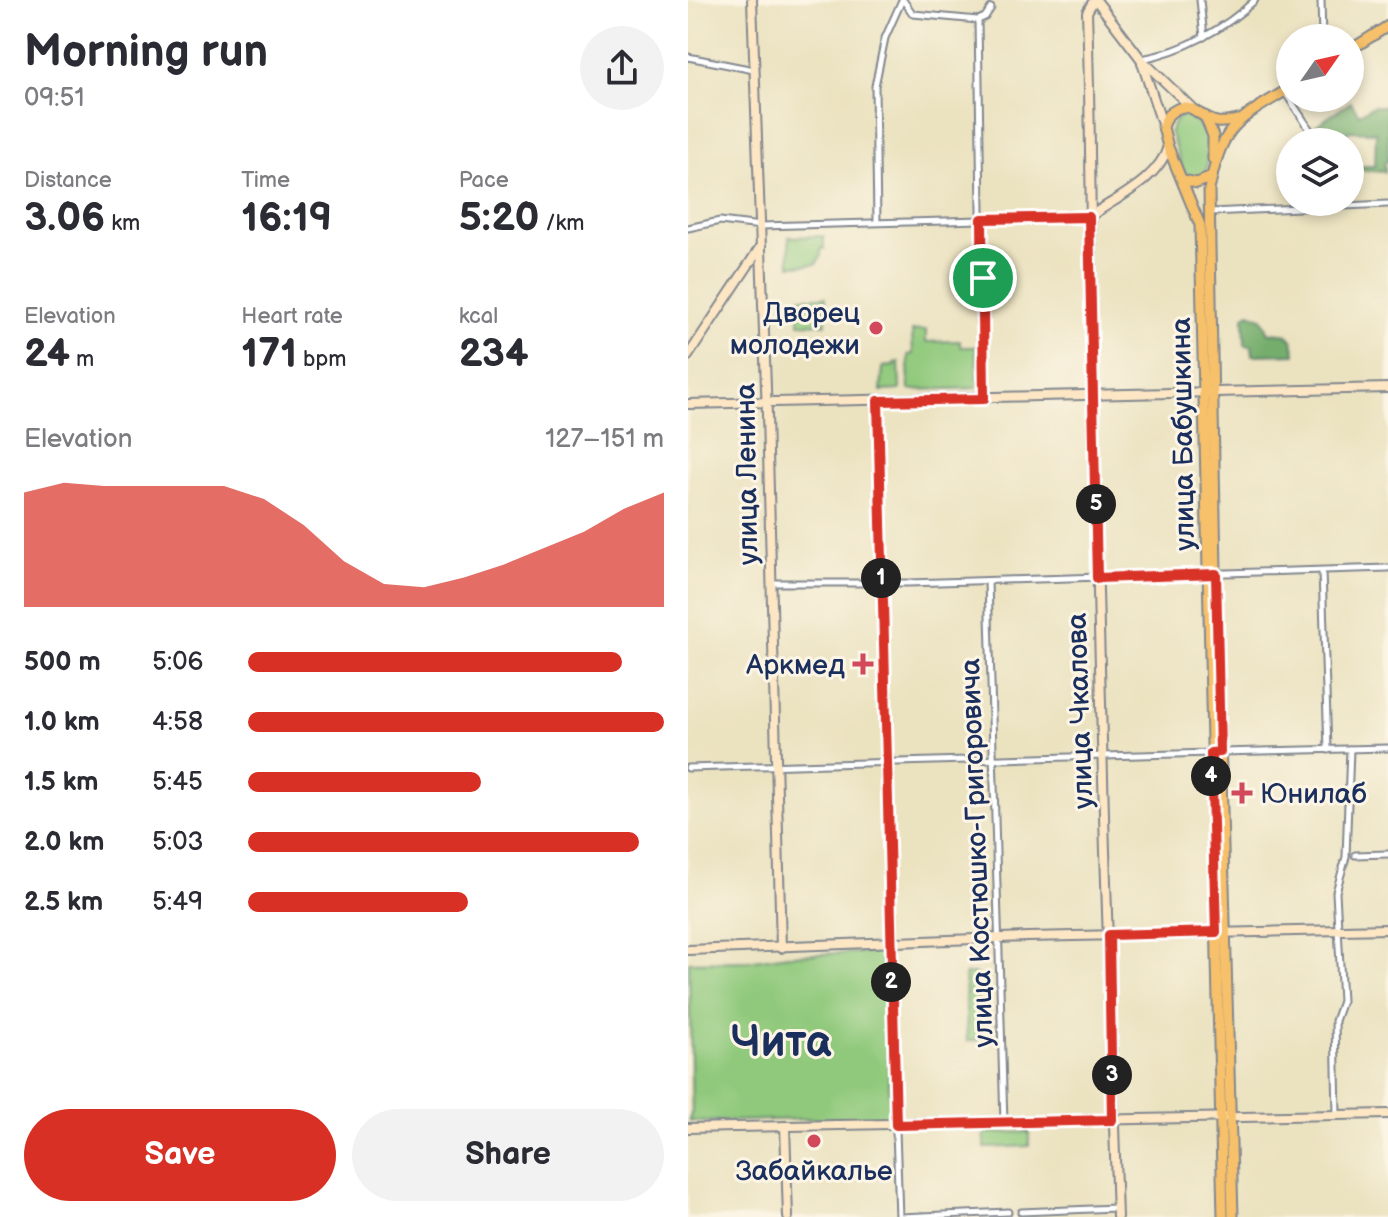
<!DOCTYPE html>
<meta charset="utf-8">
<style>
:root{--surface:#fff;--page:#f2f2f3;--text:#2b2b33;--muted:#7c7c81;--accent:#d93025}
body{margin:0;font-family:"Balsamiq Sans",sans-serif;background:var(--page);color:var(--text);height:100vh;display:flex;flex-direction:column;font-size:30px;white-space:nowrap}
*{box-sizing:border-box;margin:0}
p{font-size:26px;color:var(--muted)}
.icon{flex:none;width:44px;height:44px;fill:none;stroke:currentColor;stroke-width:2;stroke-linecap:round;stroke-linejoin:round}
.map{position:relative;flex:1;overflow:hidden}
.drawer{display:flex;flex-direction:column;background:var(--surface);width:688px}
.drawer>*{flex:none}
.needle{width:52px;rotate:56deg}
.controls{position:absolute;left:588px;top:24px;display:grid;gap:16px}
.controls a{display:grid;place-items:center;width:88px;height:88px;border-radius:50%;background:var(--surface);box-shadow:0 4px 12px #0003;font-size:40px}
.pin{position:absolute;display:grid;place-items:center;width:68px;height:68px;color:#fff;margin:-34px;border:4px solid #fff;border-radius:50%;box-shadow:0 2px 8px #0007}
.km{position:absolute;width:40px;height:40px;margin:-20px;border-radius:50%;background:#222;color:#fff;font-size:22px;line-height:40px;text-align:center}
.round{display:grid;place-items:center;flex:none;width:84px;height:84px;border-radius:42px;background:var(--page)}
.overview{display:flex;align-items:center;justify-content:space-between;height:136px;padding:0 24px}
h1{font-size:44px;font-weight:700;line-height:60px}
.metrics{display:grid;grid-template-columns:repeat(3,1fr);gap:12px;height:136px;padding:8px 24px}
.metrics div{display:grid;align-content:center}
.metrics b{font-size:40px;font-weight:700}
.metrics small{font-size:22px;font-weight:400}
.metrics p{font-size:22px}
.chart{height:224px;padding:16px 24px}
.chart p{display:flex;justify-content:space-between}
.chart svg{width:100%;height:144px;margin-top:8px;fill:var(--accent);opacity:.7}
.primary-button{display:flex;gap:16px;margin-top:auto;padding:16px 24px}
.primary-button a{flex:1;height:92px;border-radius:48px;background:var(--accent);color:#fff;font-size:32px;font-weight:700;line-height:92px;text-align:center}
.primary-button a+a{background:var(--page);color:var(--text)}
ul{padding:0 24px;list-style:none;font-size:26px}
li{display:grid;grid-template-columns:128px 96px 1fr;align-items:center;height:60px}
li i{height:20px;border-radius:10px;background:var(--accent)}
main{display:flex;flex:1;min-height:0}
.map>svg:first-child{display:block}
.green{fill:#90c97c;stroke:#567c6d;stroke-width:2}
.forest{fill:#74ad6c;stroke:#486e65;stroke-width:2}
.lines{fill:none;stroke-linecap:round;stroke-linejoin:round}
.minor-casing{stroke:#83888f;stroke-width:9}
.secondary-casing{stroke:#83888f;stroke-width:12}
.primary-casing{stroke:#83888f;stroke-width:13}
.minor{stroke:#fff;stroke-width:5}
.secondary{stroke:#fce6c4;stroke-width:8}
.primary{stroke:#f7c06b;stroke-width:9}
.route-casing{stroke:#fff;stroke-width:16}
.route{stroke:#d93025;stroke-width:10}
.poi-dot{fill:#d1495b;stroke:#fcf5e5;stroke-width:3}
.labels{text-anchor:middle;stroke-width:6;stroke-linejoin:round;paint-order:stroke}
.poi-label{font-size:28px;fill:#1b2f5e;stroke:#fcf5e5;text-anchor:end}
.street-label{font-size:28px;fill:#1b2f5e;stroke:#fcf5e5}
.town-label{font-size:44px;font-weight:bold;fill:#1b2f5e;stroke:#fcf5e5}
</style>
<main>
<section class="drawer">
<div class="overview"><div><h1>Morning run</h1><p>09:51</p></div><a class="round"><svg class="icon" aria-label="share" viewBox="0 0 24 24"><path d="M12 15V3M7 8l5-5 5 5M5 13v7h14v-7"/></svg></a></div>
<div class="metrics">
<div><p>Distance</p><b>3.06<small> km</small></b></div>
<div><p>Time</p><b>16:19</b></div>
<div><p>Pace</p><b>5:20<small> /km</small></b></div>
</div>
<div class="metrics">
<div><p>Elevation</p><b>24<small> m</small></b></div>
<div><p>Heart rate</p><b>171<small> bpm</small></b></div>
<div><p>kcal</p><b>234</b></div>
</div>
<div class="chart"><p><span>Elevation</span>127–151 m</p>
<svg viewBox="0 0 160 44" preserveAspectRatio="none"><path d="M0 44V9L10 6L20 7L30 7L40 7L50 7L60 11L70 19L80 30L90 37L100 38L110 35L120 31L130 26L140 21L150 14L160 9V44z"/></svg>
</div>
<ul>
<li><b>500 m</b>5:06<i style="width:90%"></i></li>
<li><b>1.0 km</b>4:58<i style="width:100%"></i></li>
<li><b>1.5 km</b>5:45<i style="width:56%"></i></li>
<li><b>2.0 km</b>5:03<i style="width:94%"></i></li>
<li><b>2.5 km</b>5:49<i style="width:53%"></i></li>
</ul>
<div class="primary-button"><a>Save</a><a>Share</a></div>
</section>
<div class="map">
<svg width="700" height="1217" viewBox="0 0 700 1217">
<rect width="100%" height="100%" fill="#fcf5e5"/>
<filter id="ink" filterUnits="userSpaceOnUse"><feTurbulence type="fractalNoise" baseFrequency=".0125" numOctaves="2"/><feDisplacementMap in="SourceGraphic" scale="16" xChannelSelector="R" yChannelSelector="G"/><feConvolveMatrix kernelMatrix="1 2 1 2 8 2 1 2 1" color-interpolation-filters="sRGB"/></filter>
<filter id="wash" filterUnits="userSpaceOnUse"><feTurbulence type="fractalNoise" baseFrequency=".006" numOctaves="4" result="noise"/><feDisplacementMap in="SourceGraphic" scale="32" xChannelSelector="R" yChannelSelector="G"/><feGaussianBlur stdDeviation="1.8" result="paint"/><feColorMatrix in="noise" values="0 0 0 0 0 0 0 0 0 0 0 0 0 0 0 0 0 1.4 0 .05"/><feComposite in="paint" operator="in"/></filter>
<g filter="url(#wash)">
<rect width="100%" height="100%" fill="#ebe2c0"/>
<g class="green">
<path d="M498,115c23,10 23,36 20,57l-7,8 -15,-7 -14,-42 6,-12z"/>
<polygon points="136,236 136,249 133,249 133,256 128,264 102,265 101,237"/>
<polygon points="111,297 138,297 138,324 111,323"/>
<polygon points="238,330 238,342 272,341 272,347 288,347 289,388 221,390 220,355 225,354 224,331"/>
<polygon points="211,362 212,390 193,391 195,367 206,366 206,363"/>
<polygon points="196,952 202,1117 7,1122 1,1120 4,1111 1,962 59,961 100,955"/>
<polygon points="277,974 288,974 289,984 286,985 289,988 291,1040 279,1041"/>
<polygon points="341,1132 341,1146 297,1148 296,1133"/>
</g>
<g class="forest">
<polygon points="663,102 671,114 685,106 700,106 700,161 697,162 697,172 665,170 665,166 687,166 688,132 660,131 658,142 632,142 624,128"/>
<path d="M561,313l13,5 7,15c16,-2 26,2 26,21l-42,1 -1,-9 -7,-1 -1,-29z"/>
</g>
</g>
<g filter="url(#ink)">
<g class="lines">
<g class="minor-casing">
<g id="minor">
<polyline points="215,0 225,14 290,20 297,17 303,8"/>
<polyline points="512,0 516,37"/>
<polyline points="633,0 634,38"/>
<polyline points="290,20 296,398"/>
<polyline points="0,57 66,70"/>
<path d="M454,59c41,-8 83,-30 113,-59"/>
<polyline points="597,92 630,142"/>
<polyline points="522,212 700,204"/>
<polyline points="189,222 187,86 197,38 214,0"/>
<polyline points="0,228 32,221 73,226 400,217"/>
<polyline points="190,401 202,956 211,1217"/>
<polyline points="634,571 640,750"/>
<polyline points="300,581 316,1123"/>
<polyline points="84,583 220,583 700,568"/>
<polyline points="533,752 700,748"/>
<polyline points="0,768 523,753"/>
<polyline points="667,855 700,854"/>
<polyline points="649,1115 647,1021 654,1001 648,892 658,857 662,749"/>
<polyline points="333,1212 428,1208"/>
<polyline points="213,1217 320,1212"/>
</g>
</g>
<g class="secondary-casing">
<g id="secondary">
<polyline points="64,0 79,415 93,948"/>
<path d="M406,0l-7,12c5,143 3,287 7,430 7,258 13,517 23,775"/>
<polyline points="408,0 453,59 503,107"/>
<polyline points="454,63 475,127"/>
<path d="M401,217c27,-19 69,-37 79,-70"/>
<polyline points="0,356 73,246"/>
<polyline points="0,404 700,388"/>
<polyline points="0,950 340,937 700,929"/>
<polyline points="97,1126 100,1217"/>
<polyline points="0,1128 700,1114"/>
</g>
</g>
<g class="primary-casing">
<g id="primary">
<polyline points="662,50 700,26"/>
<polyline points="517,116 525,136 525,159"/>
<polyline points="495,180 509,183 524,177"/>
<path d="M535,1217l-23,-992 -32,-78 -5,-20 5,-12c23,-20 28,3 49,7 7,1 15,-1 21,-2"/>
<path d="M545,1217l-16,-592 -8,-435c14,-67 26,-68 81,-102"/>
</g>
</g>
<use href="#minor" class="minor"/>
<use href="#secondary" class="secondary"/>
<use href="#primary" class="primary"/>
</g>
</g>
<g class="lines" filter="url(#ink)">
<g class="route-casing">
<polygon id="route" points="401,217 409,578 528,574 532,752 523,753 528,932 421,935 424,1120 208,1125 190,401 296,399 294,219"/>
</g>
<use href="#route" class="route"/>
</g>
<g class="poi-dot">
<circle cx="188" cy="328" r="8"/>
<path d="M171 652h8v8h8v8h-8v8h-8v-8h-8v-8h8z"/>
<path d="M550 781h8v8h8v8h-8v8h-8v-8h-8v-8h8z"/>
<circle cx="126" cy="1141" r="8"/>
</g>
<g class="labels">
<g class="poi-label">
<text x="172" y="322">Дворец<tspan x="172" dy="32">молодежи</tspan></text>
<text x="157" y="674">Аркмед</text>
<text x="572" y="803" text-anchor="start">Юнилаб</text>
<text x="126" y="1180" text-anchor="middle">Забайкалье</text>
</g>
<g class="street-label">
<text transform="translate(494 434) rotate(-91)" y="10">улица Бабушкина</text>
<text transform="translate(58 474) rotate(-91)" y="10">улица Ленина</text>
<text transform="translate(391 711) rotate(-92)" y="10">улица Чкалова</text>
<text transform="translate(288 853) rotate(-92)" y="10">улица Костюшко-Григоровича</text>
</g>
<g class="town-label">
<text x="93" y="1056">Чита</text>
</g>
</g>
</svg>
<div class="controls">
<a><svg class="needle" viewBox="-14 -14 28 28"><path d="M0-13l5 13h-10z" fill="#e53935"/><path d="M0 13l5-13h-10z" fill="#7c7c81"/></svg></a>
<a><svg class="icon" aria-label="layers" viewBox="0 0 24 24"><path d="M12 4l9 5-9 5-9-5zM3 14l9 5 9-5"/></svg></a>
</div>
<div class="pin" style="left:295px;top:278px;background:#1e9e55"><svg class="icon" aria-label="arrive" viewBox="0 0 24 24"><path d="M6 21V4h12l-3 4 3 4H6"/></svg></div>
<b class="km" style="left:193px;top:578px">1</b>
<b class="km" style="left:203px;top:982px">2</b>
<b class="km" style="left:424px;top:1075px">3</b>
<b class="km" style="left:523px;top:776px">4</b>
<b class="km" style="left:408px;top:504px">5</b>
</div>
</main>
